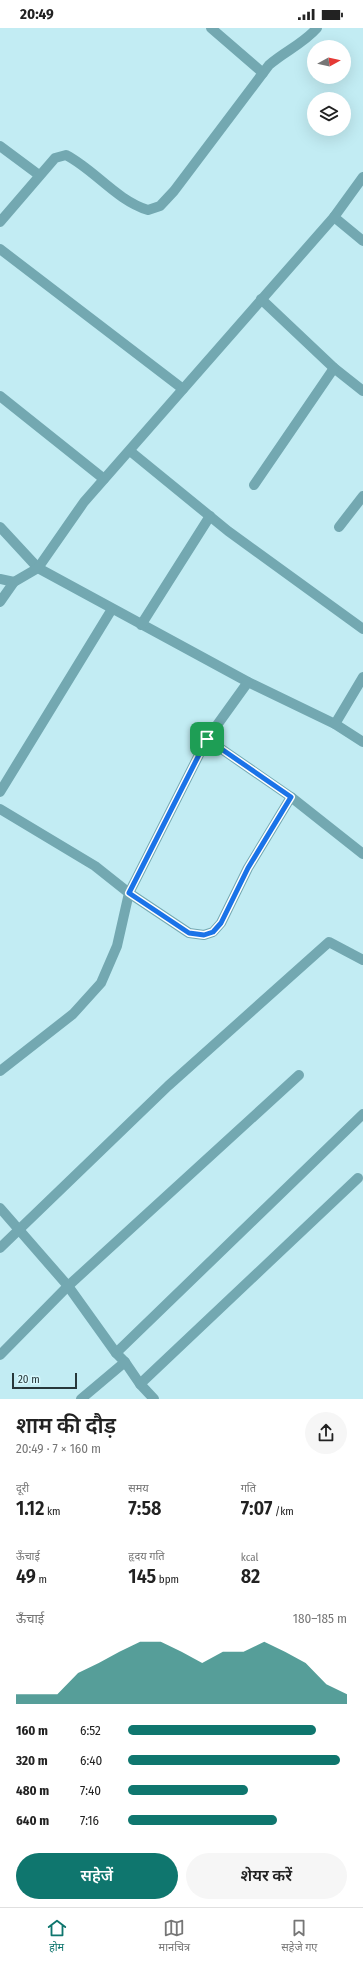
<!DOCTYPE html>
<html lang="hi">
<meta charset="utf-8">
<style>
:root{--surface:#fff;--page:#f6f6f6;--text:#222;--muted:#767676;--line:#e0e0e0;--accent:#0f766e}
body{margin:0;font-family:"Fira Sans Condensed","Noto Sans Devanagari",sans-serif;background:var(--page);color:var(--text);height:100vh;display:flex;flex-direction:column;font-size:15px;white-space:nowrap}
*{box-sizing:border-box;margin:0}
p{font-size:13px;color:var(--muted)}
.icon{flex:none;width:22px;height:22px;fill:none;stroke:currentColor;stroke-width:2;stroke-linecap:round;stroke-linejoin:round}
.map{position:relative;height:1371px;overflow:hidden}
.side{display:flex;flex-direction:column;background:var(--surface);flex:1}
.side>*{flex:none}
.needle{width:26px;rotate:82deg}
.fabs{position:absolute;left:307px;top:12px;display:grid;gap:8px}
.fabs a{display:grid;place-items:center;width:44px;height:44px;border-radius:50%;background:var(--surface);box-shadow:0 4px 16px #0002;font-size:20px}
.scale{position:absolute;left:12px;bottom:10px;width:65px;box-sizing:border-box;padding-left:4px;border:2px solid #27373a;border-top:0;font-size:11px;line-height:14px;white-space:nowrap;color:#27373a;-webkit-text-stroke:3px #d6f8fd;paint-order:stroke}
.pin{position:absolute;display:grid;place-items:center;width:34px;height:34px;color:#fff;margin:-17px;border-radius:8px;box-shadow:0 2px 6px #0006}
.round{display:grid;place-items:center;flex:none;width:42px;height:42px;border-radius:21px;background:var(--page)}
.summary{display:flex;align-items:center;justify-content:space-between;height:68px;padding:0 16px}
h1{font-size:22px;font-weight:600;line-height:30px}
.figures{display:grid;grid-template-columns:repeat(3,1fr);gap:6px;height:68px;padding:4px 16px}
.figures div{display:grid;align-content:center}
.figures b{font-size:20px;font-weight:600}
.figures small{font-size:11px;font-weight:400}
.figures p{font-size:11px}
.chart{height:112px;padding:8px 16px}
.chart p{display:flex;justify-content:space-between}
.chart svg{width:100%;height:72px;margin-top:4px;fill:var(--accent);opacity:.7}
.primary-button{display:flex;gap:8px;margin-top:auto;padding:8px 16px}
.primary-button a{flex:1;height:46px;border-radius:24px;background:var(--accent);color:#fff;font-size:16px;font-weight:600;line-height:46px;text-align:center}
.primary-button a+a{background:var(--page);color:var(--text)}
ul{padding:0 16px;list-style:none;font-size:13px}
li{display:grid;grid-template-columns:64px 48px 1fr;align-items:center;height:30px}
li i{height:10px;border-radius:5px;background:var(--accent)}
.status{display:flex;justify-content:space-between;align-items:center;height:28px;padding:0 20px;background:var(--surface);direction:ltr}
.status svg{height:11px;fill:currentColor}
.menu{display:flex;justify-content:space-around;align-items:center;height:56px;border-top:1px solid var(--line);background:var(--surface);font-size:11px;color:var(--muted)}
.menu a{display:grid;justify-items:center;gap:2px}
.menu .current{color:var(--accent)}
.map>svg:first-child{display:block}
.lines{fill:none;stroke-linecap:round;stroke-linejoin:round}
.street{stroke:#73a8b1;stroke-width:10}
.route-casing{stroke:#fff;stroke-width:8}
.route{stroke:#1a73e8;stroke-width:5}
</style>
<div class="status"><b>20:49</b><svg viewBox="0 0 49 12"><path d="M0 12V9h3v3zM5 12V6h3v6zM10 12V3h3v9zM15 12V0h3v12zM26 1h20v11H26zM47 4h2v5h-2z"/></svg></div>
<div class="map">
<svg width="363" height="1371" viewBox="0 0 363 1371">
<rect width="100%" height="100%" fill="#c2ecf3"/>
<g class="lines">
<g class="street">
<polyline points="211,0 263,45"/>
<polyline points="0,118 39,147"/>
<polyline points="334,189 363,213"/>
<path d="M0,194l55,-64 11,-3c29,15 50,45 82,55l12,-4 14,-15 95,-126c16,-14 34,-21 48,-37"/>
<polyline points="0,221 183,361"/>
<polyline points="261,271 334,340 363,363"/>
<polyline points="0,368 104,451"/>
<polyline points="130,423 228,503 363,601"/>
<polyline points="254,457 334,340"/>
<polyline points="0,499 38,540 248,654 335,696 363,714"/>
<polyline points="339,499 363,468"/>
<polyline points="0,551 14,554"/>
<polyline points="0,574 14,554 38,540 84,474 334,189 363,149"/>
<polyline points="141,597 210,488"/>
<polyline points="335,696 363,649"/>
<polyline points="207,711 291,769 363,826"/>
<polyline points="0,764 112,581"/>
<polyline points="0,781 95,838 129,865 189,905 204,907 213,904 221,895 248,840 291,769"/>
<polyline points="0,1043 73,986 101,955 117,918 129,865 207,711 248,654"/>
<polyline points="0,1180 68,1258 116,1325 125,1334 140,1356 154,1371"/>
<polyline points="0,1220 168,1058 329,914 363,932"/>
<polyline points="116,1325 363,1086"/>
<polyline points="0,1327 68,1258 299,1047"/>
<polyline points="140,1356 358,1150"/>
<polyline points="81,1371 125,1334"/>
</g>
</g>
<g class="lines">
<g class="route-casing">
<polygon id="route" points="207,711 291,769 248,840 221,895 213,904 204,907 189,905 129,865"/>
</g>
<use href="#route" class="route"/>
</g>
</svg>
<div class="fabs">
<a><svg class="needle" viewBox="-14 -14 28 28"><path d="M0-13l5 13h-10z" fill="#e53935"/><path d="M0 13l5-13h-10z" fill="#767676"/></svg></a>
<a><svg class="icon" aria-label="layers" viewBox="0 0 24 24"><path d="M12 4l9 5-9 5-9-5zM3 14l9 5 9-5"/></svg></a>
</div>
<div class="scale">20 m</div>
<div class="pin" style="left:207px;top:711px;background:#1e9e55"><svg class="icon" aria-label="arrive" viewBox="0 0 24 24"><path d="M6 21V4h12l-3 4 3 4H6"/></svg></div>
</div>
<section class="side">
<div class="summary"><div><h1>शाम की दौड़</h1><p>20:49 · 7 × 160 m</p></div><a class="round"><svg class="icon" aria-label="share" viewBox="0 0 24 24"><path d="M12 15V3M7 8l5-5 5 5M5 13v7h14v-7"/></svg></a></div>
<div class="figures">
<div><p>दूरी</p><b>1.12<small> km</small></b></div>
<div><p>समय</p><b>7:58</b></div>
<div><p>गति</p><b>7:07<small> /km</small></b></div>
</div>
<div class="figures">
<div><p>ऊँचाई</p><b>49<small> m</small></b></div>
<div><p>हृदय गति</p><b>145<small> bpm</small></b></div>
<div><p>kcal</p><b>82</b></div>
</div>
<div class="chart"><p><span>ऊँचाई</span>180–185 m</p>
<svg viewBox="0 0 160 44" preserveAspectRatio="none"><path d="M0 44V38L10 38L20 38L30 25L40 19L50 12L60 6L70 6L80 12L90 19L100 12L110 12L120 6L130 12L140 19L150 32L160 38V44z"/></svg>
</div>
<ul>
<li><b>160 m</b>6:52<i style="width:86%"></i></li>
<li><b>320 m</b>6:40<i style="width:97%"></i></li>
<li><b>480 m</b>7:40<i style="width:55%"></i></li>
<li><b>640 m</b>7:16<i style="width:68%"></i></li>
</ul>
<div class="primary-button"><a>सहेजें</a><a>शेयर करें</a></div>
</section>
<nav class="menu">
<a class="current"><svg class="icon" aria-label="home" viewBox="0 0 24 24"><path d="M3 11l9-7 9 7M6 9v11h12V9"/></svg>होम</a>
<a><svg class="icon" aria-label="map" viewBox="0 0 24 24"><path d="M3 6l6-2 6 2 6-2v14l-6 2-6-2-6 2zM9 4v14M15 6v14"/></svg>मानचित्र</a>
<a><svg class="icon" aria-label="saved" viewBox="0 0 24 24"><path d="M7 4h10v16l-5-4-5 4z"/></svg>सहेजे गए</a>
</nav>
